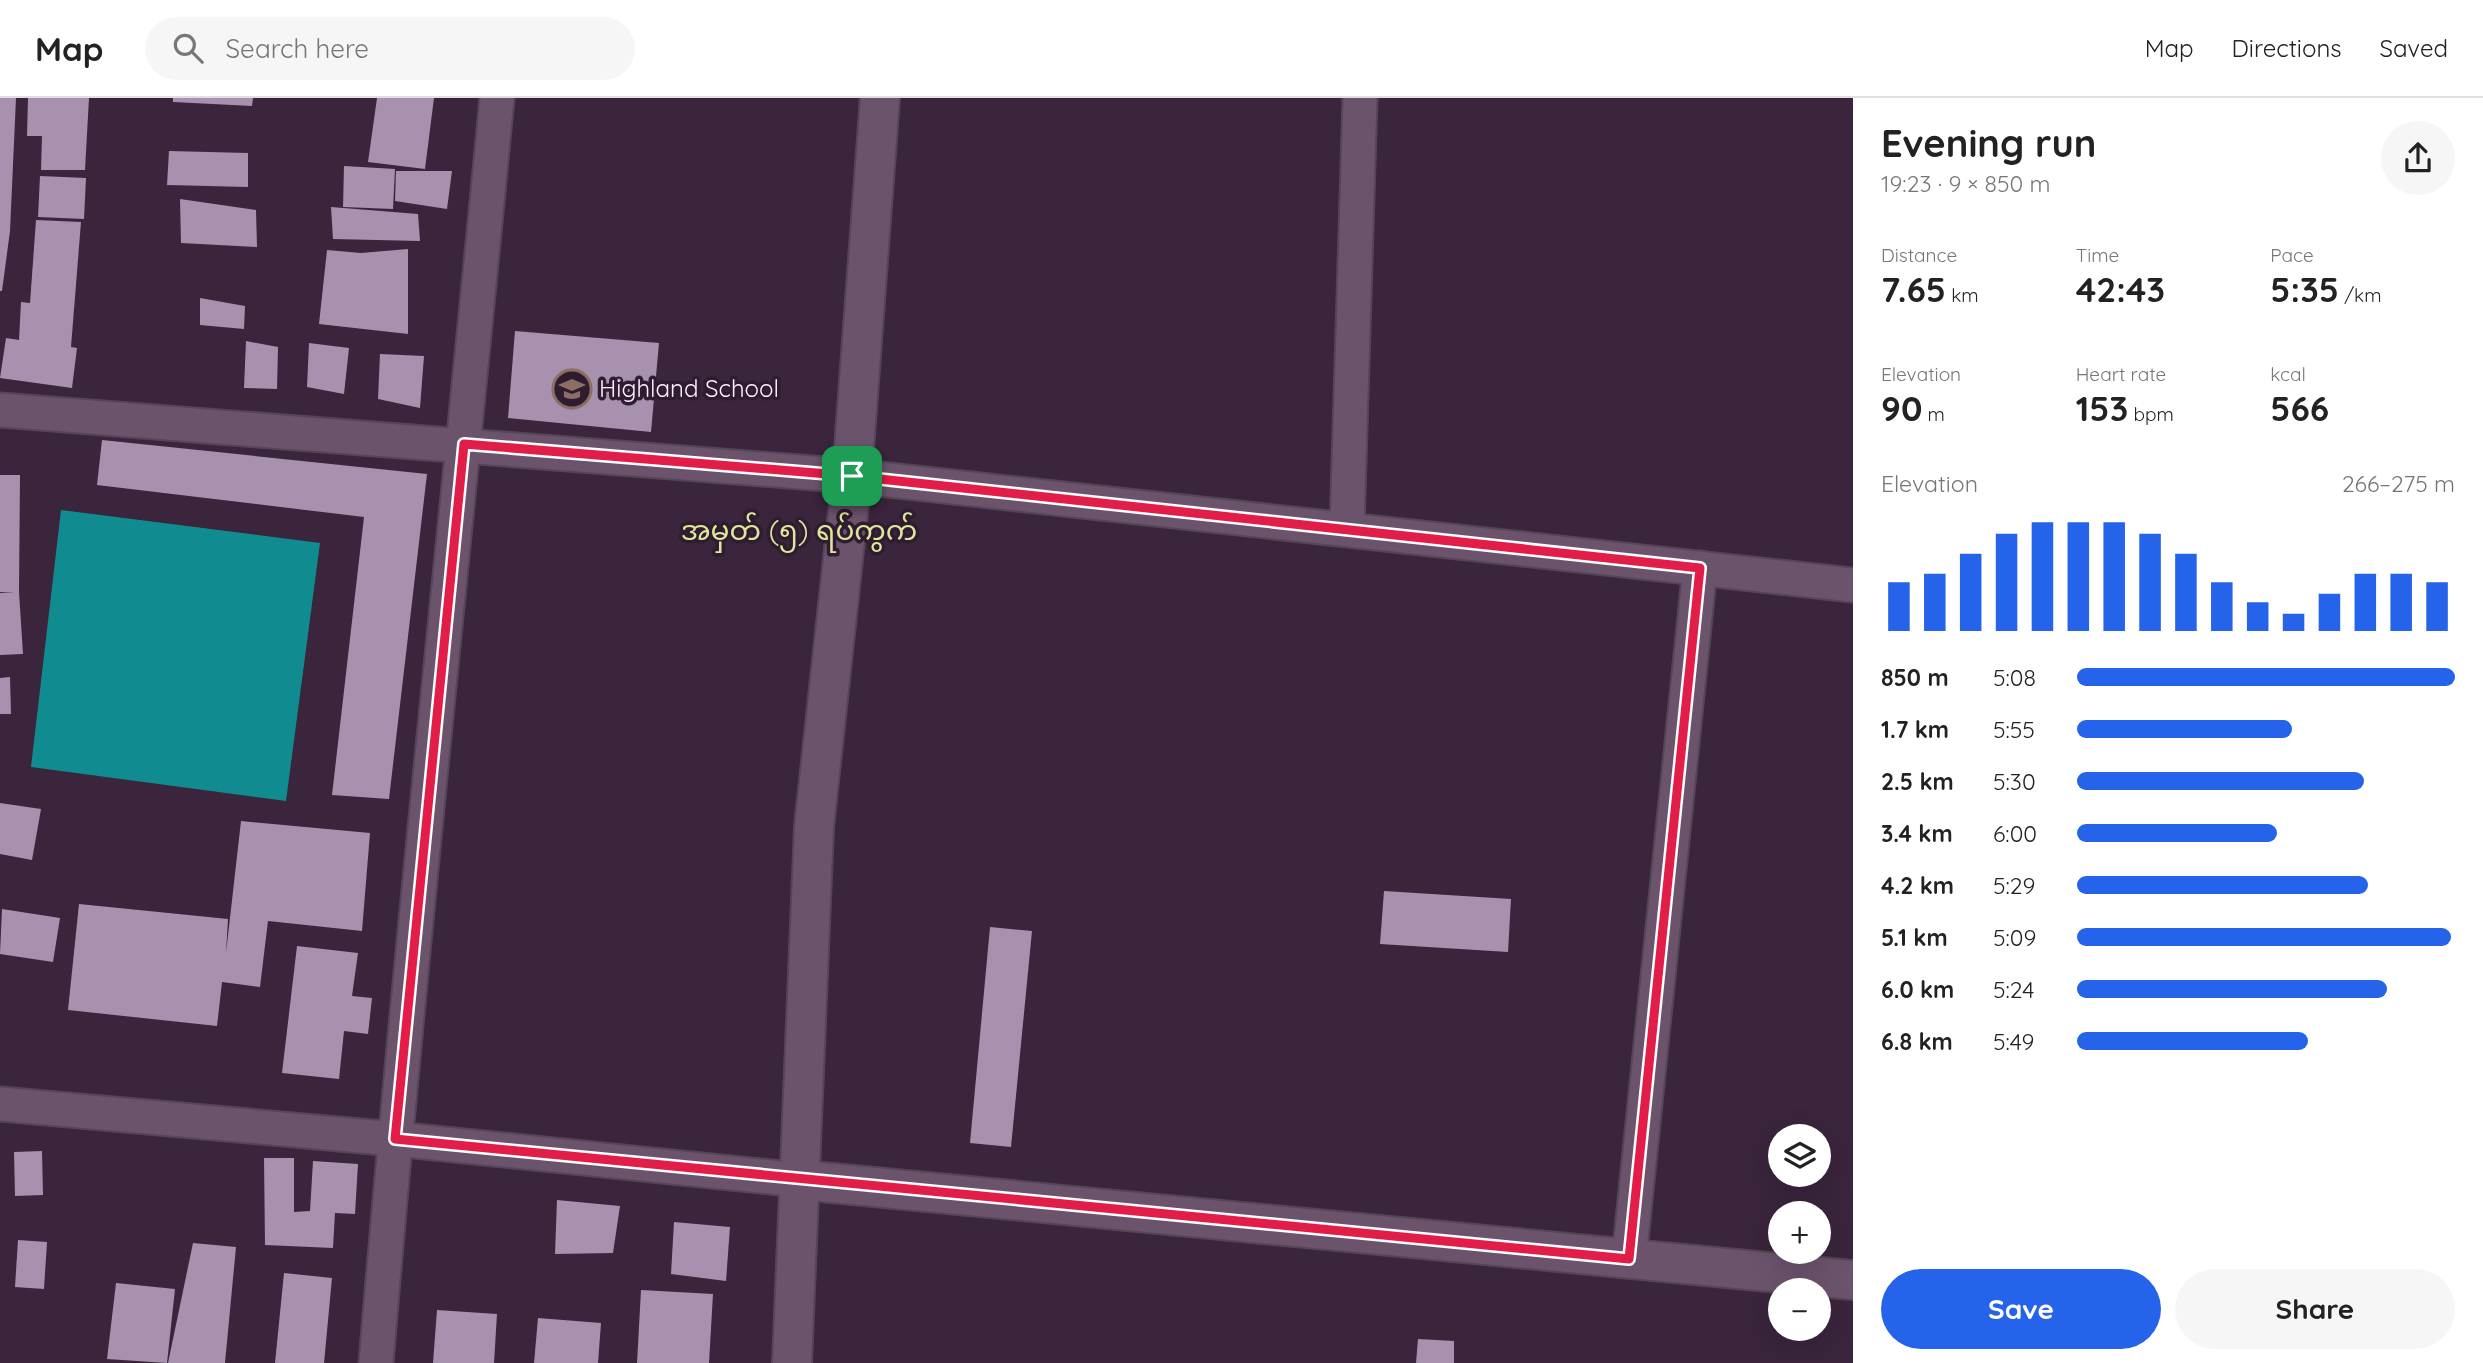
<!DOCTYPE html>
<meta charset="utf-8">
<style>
:root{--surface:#fff;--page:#f6f6f6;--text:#222;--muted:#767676;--line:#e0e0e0;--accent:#2563eb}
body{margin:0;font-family:Quicksand,"Noto Sans Myanmar",sans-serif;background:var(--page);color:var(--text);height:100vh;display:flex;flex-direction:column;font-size:26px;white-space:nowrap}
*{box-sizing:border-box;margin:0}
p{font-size:23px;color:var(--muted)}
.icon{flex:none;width:38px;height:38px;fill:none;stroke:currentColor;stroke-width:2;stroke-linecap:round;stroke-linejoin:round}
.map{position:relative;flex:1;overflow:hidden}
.drawer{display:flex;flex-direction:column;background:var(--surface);width:630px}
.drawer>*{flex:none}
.buttons{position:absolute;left:1768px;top:1026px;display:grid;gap:14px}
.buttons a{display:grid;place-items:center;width:63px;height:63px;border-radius:50%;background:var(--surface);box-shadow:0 7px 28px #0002;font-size:35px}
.pin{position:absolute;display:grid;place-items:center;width:60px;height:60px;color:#fff;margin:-30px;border-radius:14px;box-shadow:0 4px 10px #0006}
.round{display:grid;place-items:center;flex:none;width:74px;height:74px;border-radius:37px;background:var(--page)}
.headline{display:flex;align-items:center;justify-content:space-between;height:119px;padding:0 28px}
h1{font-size:38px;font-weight:700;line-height:52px}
.figures{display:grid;grid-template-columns:repeat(3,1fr);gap:10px;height:119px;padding:7px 28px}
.figures div{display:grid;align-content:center}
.figures b{font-size:35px;font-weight:700}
.figures small{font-size:19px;font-weight:400}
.figures p{font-size:19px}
.chart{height:196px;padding:14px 28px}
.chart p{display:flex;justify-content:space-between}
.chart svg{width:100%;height:126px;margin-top:7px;stroke:var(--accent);stroke-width:6}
.primary-button{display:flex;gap:14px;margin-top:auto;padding:14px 28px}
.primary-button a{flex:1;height:80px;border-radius:42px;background:var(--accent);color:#fff;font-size:28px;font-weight:700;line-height:80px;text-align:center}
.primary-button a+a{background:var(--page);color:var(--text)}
ul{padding:0 28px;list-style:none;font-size:23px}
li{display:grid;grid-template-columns:112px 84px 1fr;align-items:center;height:52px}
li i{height:18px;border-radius:9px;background:var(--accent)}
header{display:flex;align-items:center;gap:42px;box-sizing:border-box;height:98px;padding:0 35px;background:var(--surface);border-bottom:2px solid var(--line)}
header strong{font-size:33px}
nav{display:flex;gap:38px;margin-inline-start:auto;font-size:24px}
.search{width:490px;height:63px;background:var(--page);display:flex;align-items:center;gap:18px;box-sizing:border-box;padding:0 24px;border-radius:38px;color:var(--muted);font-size:26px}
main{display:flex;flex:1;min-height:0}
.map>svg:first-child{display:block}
.water{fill:#108c91}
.building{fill:#a791ae}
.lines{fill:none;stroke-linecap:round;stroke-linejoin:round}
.minor-casing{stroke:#564457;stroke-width:37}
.tertiary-casing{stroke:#564457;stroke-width:42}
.minor{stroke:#6b536c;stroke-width:33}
.tertiary{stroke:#6b536c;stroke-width:38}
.route-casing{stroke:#fff;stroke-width:14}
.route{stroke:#e11d48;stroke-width:9}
.labels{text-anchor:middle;stroke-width:7;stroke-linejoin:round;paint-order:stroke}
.poi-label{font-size:24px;fill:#fceefc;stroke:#301c31;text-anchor:start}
.quarter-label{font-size:28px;fill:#dde89b;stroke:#301c31}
</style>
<header>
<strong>Map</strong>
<div class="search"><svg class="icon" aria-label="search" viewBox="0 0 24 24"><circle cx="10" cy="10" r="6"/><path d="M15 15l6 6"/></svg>Search here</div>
<nav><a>Map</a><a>Directions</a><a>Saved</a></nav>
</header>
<main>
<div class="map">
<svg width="1853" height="1265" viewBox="0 0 1853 1265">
<rect width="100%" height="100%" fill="#3a253c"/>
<polygon class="water" points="61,412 320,445 286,703 31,669"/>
<g class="building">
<polygon points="0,0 16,0 10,133 2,193 0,193"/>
<polygon points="28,0 89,0 85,72 41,72 42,38 27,38"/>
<polygon points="173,0 253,0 252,8 173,4"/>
<polygon points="377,0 434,0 425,71 368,64"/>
<polygon points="169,53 248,55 248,89 167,87"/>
<polygon points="344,68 395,71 393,111 343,109"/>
<polygon points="396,73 452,73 447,111 395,103"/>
<polygon points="40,78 86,80 84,121 38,119"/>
<polygon points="180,101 256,112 257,149 181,145"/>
<polygon points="331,109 418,116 420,143 333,141"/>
<polygon points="36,122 81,124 71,249 77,250 72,290 0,280 6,240 19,242 21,204 30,205"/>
<polygon points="408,151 408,236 319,226 327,152 361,155"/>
<polygon points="200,200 245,208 244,231 200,227"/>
<polygon points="515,233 659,245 651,334 508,320"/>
<polygon points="246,243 278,249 277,291 244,290"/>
<polygon points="309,245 349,250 344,296 307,289"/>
<polygon points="380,256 424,258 420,310 378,301"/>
<polygon points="102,342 427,376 389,701 332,697 364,419 97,387"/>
<polygon points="0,377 20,377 19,494 23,556 0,557 0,495 14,494 0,494"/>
<polygon points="10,579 11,616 0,616 0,580"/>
<polygon points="0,705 41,711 32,762 0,756"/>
<polygon points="241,723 370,735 362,833 268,823 260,889 222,884 217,928 68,912 79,806 228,821 226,855"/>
<polygon points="1384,793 1511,801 1508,854 1380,846"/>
<polygon points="2,811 60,820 53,864 0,856"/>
<polygon points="990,829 1032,833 1011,1049 970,1045"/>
<polygon points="297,848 358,855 352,898 372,900 368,936 344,933 339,981 282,975"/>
<polygon points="42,1053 43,1097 15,1098 14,1054"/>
<polygon points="264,1060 294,1060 294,1114 310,1113 313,1063 358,1066 355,1116 335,1115 333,1150 265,1147"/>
<polygon points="557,1102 620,1108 613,1155 555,1156"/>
<polygon points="674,1124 730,1129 726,1183 671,1176"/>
<polygon points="18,1142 47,1144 44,1191 15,1189"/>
<polygon points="193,1145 236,1149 225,1265 168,1265"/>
<polygon points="284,1175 332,1180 324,1265 275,1265"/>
<polygon points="116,1185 175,1191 167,1265 107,1261"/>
<polygon points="641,1192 713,1196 709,1265 637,1265"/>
<polygon points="437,1212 497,1216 494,1265 433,1265"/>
<polygon points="538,1220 601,1225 598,1265 534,1265"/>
<polygon points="1418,1241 1454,1243 1454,1265 1416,1265"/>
</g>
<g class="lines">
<g class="minor-casing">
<g id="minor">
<polyline points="0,312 852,378 1853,487"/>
<polyline points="1347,431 1360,0"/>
<polyline points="0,1006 395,1041 800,1082"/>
<polyline points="1629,1161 1700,470"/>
<path d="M376,1265c35,-422 81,-843 121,-1265"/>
</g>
</g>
<g class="tertiary-casing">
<g id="tertiary">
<polyline points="800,1082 1853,1182"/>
<polyline points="792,1265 814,729 852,378 880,0"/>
</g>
</g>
<use href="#minor" class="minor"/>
<use href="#tertiary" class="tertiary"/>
</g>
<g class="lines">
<g class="route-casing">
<polygon id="route" points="464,346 852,378 1700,470 1629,1161 395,1041"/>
</g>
<use href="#route" class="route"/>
</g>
<defs>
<g id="school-ring" transform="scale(2.0125)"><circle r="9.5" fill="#301c31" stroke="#8d6e63" stroke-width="1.5"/><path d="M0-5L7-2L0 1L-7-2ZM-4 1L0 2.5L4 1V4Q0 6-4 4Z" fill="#8d6e63"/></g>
</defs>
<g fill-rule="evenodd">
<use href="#school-ring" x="572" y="291"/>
</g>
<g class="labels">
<g class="poi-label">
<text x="599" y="299">Highland School</text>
</g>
<g class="quarter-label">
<text x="799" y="442">အမှတ် (၅) ရပ်ကွက်</text>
</g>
</g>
</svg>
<div class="buttons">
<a><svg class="icon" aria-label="layers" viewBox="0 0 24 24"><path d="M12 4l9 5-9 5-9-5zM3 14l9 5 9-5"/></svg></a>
<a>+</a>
<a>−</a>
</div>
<div class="pin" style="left:852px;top:378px;background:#1e9e55"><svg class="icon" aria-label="arrive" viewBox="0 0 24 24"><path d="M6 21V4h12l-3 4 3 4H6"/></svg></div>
</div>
<section class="drawer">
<div class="headline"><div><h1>Evening run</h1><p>19:23 · 9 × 850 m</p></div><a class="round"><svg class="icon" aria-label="share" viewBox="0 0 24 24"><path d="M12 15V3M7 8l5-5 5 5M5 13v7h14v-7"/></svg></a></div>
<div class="figures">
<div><p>Distance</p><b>7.65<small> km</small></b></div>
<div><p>Time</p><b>42:43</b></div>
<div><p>Pace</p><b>5:35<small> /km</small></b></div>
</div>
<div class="figures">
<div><p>Elevation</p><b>90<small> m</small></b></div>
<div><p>Heart rate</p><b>153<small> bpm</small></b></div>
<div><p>kcal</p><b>566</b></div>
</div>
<div class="chart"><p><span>Elevation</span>266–275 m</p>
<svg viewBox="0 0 160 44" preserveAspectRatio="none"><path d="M5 44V27M15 44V24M25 44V17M35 44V10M45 44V6M55 44V6M65 44V6M75 44V10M85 44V17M95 44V27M105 44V34M115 44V38M125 44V31M135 44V24M145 44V24M155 44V27"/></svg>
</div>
<ul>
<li><b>850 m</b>5:08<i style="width:100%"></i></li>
<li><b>1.7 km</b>5:55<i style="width:57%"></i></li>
<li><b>2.5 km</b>5:30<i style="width:76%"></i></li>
<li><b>3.4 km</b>6:00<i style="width:53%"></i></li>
<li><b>4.2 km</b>5:29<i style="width:77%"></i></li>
<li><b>5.1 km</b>5:09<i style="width:99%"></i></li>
<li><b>6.0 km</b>5:24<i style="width:82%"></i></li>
<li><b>6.8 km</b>5:49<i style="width:61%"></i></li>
</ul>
<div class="primary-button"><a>Save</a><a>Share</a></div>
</section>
</main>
